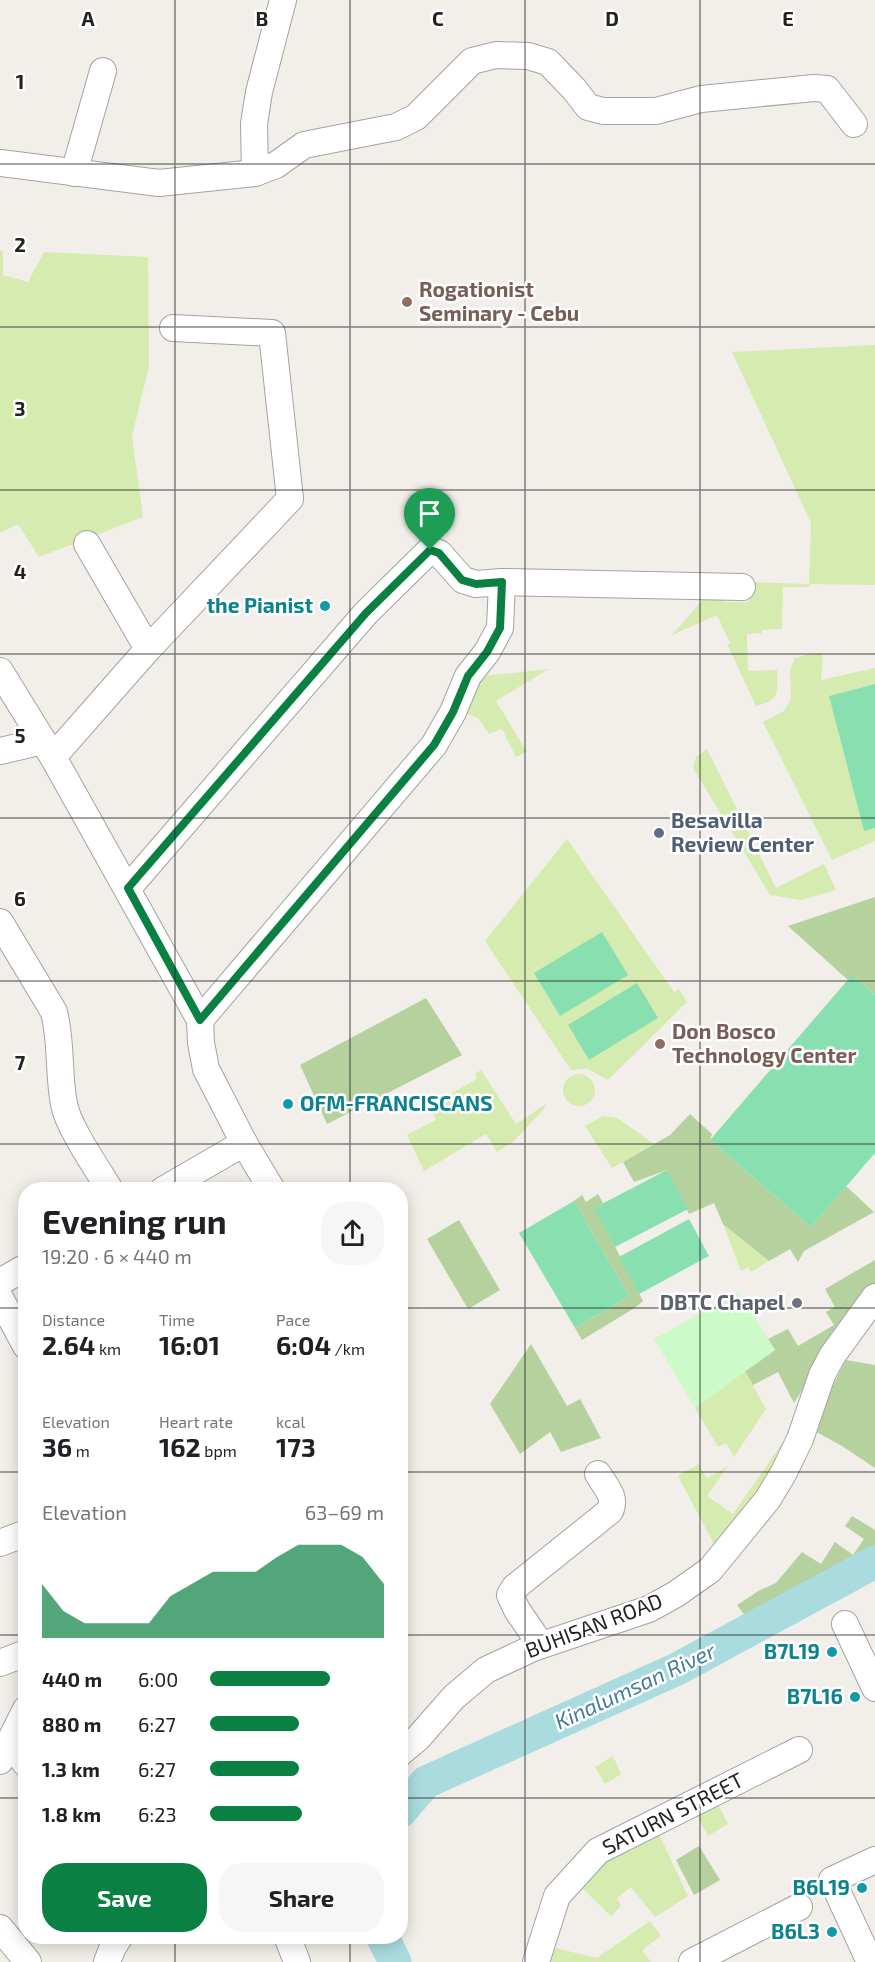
<!DOCTYPE html>
<meta charset="utf-8">
<style>
:root{--surface:#fff;--page:#f6f6f6;--text:#202124;--muted:#757577;--accent:#0b8043}
body{margin:0;font-family:"Exo 2",sans-serif;background:var(--page);color:var(--text);height:100vh;display:flex;flex-direction:column;font-size:22px;white-space:nowrap}
*{box-sizing:border-box;margin:0}
p{font-size:20px;color:var(--muted)}
.icon{flex:none;width:33px;height:33px;fill:none;stroke:currentColor;stroke-width:2;stroke-linecap:round;stroke-linejoin:round}
.map{position:relative;flex:1;overflow:hidden}
.details{position:absolute;left:18px;top:1182px;width:390px;height:762px;display:flex;flex-direction:column;background:var(--surface);border-radius:24px;box-shadow:0 3px 15px #0003}
.details>*{flex:none}
.pin{position:absolute;display:grid;place-items:center;width:51px;height:51px;color:#fff;margin:-62px -26px;border-radius:50% 50% 50% 0;rotate:-45deg;box-shadow:0 0 6px #0007}
.pin .icon{rotate:45deg}
.round{display:grid;place-items:center;flex:none;width:63px;height:63px;border-radius:24px;background:var(--page)}
.headline{display:flex;align-items:center;justify-content:space-between;height:102px;padding:0 24px}
h1{font-size:33px;font-weight:700;line-height:45px}
.metrics{display:grid;grid-template-columns:repeat(3,1fr);gap:9px;height:102px;padding:6px 24px}
.metrics div{display:grid;align-content:center}
.metrics b{font-size:26px;font-weight:700}
.metrics small{font-size:16px;font-weight:400}
.metrics p{font-size:16px}
.chart{height:168px;padding:12px 24px}
.chart p{display:flex;justify-content:space-between}
.chart svg{width:100%;height:108px;margin-top:6px;fill:var(--accent);opacity:.7}
.action{display:flex;gap:12px;margin-top:auto;padding:12px 24px}
.action a{flex:1;height:69px;border-radius:24px;background:var(--accent);color:#fff;font-size:24px;font-weight:700;line-height:69px;text-align:center}
.action a+a{background:var(--page);color:var(--text)}
ul{padding:0 24px;list-style:none;font-size:20px}
li{display:grid;grid-template-columns:96px 72px 1fr;align-items:center;height:45px}
li i{height:15px;border-radius:8px;background:var(--accent)}
.map>svg:first-child{display:block}
.grass{fill:#d6ebb0}
.forest{fill:#b5d19e}
.park{fill:#ccfac8}
.pitch{fill:#88e0b1}
.lines{fill:none;stroke-linecap:round;stroke-linejoin:round}
.river{stroke:#aadbdf;stroke-width:33}
.minor-casing{stroke:#a3a3a3;stroke-width:28}
.minor{stroke:#fff;stroke-width:26}
.route-casing{stroke:#fff;stroke-width:12}
.route{stroke:#0b8043;stroke-width:8}
.grid{fill:none;stroke:#222;stroke-width:1.5;stroke-opacity:0.55}
.education-dot{fill:#8d6e63;stroke:#fff;stroke-width:2}
.culture-dot{fill:#0f9aa8;stroke:#fff;stroke-width:2}
.service-dot{fill:#5c6f8a;stroke:#fff;stroke-width:2}
.worship-dot{fill:#6b7280;stroke:#fff;stroke-width:2}
.labels{text-anchor:middle;stroke-width:5;stroke-linejoin:round;paint-order:stroke}
.education-label{font-size:21px;font-weight:bold;fill:#785e54;stroke:#fff;text-anchor:start}
.culture-label{font-size:21px;font-weight:bold;fill:#0d838f;stroke:#fff;text-anchor:end}
.service-label{font-size:21px;font-weight:bold;fill:#4e5e75;stroke:#fff;text-anchor:start}
.worship-label{font-size:21px;font-weight:bold;fill:#5b616d;stroke:#fff;text-anchor:end}
.street-label{font-size:21px;fill:#222;stroke:#fff}
.water-label{font-size:22px;font-style:italic;fill:#447c9b;stroke:#fff}
.grid-label{font-size:20px;text-anchor:middle;font-weight:bold;fill:#222;stroke:#fff;stroke-width:5;stroke-linejoin:round;paint-order:stroke}
</style>
<div class="map">
<svg width="875" height="1962" viewBox="0 0 875 1962">
<rect width="100%" height="100%" fill="#f2eee9"/>
<g class="grass">
<polygon points="0,250 3,251 3,275 28,282 44,252 148,257 149,366 132,436 143,517 39,557 18,524 0,533"/>
<path d="M875,345v240l-65,-1 -1,3h-26l-1,42 -20,1v3l-15,1 1,37 29,-1c0,24 4,29 -21,36l-29,-62 3,-1 -13,-28 -45,20 35,-40 14,1 5,6h21l1,-20 61,2 2,-61 -79,-171z"/>
<polygon points="823,653 821,680 875,668 875,684 829,696 864,831 875,828 875,841 832,860 763,722 784,711 791,699 790,670 795,658 810,654"/>
<polygon points="549,669 496,701 527,752 516,757 502,729 489,734 478,718 457,710 484,676"/>
<polygon points="707,749 776,888 824,864 836,890 801,900 770,895 693,768 696,757"/>
<polygon points="567,839 674,992 679,989 687,1002 608,1080 588,1069 571,1070 485,941"/>
<polygon points="481,1070 516,1124 546,1104 544,1109 514,1141 497,1152 486,1134 424,1171 407,1135 436,1120 429,1106 477,1079 475,1074"/>
<circle cx="579" cy="1090" r="16"/>
<polygon points="603,1116 617,1118 654,1144 612,1168 585,1126"/>
<polygon points="723,1224 769,1261 751,1272 748,1267 741,1271"/>
<polygon points="745,1371 766,1409 734,1457 726,1443 718,1447 695,1408"/>
<polygon points="783,1442 784,1445 760,1492 717,1550 678,1476 698,1464 707,1478 728,1466 707,1496 733,1514"/>
<polygon points="613,1756 621,1774 605,1784 595,1767"/>
<polygon points="718,1804 728,1824 708,1836 697,1816"/>
<polygon points="657,1830 688,1896 655,1917 631,1887 617,1898 621,1906 611,1916 580,1886 598,1861"/>
<polygon points="650,1921 661,1936 642,1950 651,1962 550,1962 555,1948 597,1958"/>
</g>
<g class="forest">
<polygon points="875,897 875,995 852,975 848,980 788,926"/>
<polygon points="426,998 462,1055 327,1124 300,1065"/>
<polygon points="690,1114 712,1134 710,1140 811,1227 846,1186 874,1212 804,1251 798,1262 790,1249 769,1261 723,1224 714,1203 689,1214 667,1170 634,1182 623,1162 670,1135"/>
<polygon points="598,1194 603,1203 595,1208 643,1301 636,1307 582,1340 575,1328 629,1296 574,1201 582,1195 586,1202"/>
<polygon points="459,1220 500,1290 468,1309 427,1239"/>
<polygon points="875,1260 875,1284 842,1329 794,1403 778,1372 753,1385 745,1371 775,1350 768,1339 788,1329 798,1346 834,1325 826,1312 835,1307 825,1289"/>
<polygon points="531,1344 567,1406 580,1399 601,1438 561,1452 550,1432 520,1454 490,1404"/>
<polygon points="846,1360 875,1365 875,1468 842,1446 811,1429"/>
<polygon points="852,1516 875,1530 875,1563 750,1634 742,1621 746,1617 737,1605 760,1590 776,1583 802,1552 821,1564 835,1542 853,1555 864,1539 845,1526"/>
<polygon points="699,1846 720,1880 694,1895 676,1860"/>
</g>
<polygon class="park" points="738,1292 775,1350 695,1408 654,1339"/>
<g class="pitch">
<polygon points="875,684 875,828 864,831 829,696"/>
<polygon points="602,932 628,975 560,1016 534,973"/>
<polygon points="852,975 875,995 875,1153 811,1227 710,1140"/>
<polygon points="637,983 658,1018 589,1060 568,1025"/>
<polygon points="667,1170 688,1209 615,1247 594,1208"/>
<polygon points="574,1201 629,1296 575,1328 519,1233"/>
<polygon points="689,1219 709,1256 639,1294 619,1257"/>
</g>
<g class="lines">
<g class="river">
<polyline points="400,1812 426,1782 677,1669 875,1562"/>
<polyline points="382,1936 395,1962"/>
</g>
<g class="minor-casing">
<g id="minor">
<polyline points="0,163 159,183 255,173 276,165 304,145 396,127 416,117 472,61 496,55 528,56 548,62 574,89 588,107 603,111 656,111 701,99 814,88 827,89 854,124"/>
<polyline points="74,173 103,71"/>
<polyline points="255,173 254,124 259,92 283,0"/>
<polyline points="87,544 148,649"/>
<polyline points="0,671 53,757 200,1020 201,1043 206,1069 244,1143 272,1190"/>
<polyline points="0,751 43,741"/>
<polyline points="53,757 148,649 290,499 272,333 173,328"/>
<polyline points="128,888 366,613 430,550 439,553 463,580 476,584 502,582 742,587"/>
<path d="M0,922l54,90c8,31 4,62 10,92 4,23 33,64 46,86"/>
<polyline points="200,1020 434,745 453,712 468,676 487,652 500,628 502,582"/>
<polyline points="163,1190 244,1143"/>
<polyline points="0,1282 26,1267"/>
<polyline points="0,1298 26,1346"/>
<polyline points="0,1543 26,1533"/>
<polyline points="845,1624 875,1688"/>
<path d="M541,1645l-24,-35 -7,-15 5,-8 95,-76c7,-14 -5,-25 -12,-37"/>
<polyline points="0,1663 26,1653"/>
<polyline points="9,1742 26,1764"/>
<polyline points="400,1753 418,1738 454,1697 486,1670 533,1648 649,1609 676,1594 710,1570 768,1499 784,1472 800,1439 822,1375 832,1356 875,1297"/>
<polyline points="0,1761 26,1709"/>
<polyline points="0,1928 28,1962"/>
<polyline points="287,1936 297,1962"/>
<polyline points="107,1962 112,1949 120,1936"/>
<polyline points="536,1962 557,1896 598,1851 799,1750"/>
<polyline points="692,1962 799,1907"/>
<polyline points="870,1962 832,1880 875,1860"/>
</g>
</g>
<use href="#minor" class="minor"/>
</g>
<g class="lines">
<g class="route-casing">
<polygon id="route" points="430,550 439,553 462,580 476,584 502,582 500,628 487,652 468,676 453,712 434,745 200,1020 128,888 366,613"/>
</g>
<use href="#route" class="route"/>
</g>
<path class="grid" d="M175,0v1190M350,0v1190M525,0v1962M700,0v1962M0,164h875M0,327h875M0,490h875M0,654h875M0,818h875M0,981h875M0,1144h875M0,1308h26M400,1308h475M0,1472h26M400,1472h475M0,1635h26M400,1635h475M0,1798h26M400,1798h475M175,1936v26M350,1936v26"/>
<g class="education-dot">
<circle cx="407" cy="302" r="6"/>
<circle cx="660" cy="1044" r="6"/>
</g>
<g class="culture-dot">
<circle cx="325" cy="606" r="6"/>
<circle cx="288" cy="1104" r="6"/>
<circle cx="832" cy="1652" r="6"/>
<circle cx="855" cy="1697" r="6"/>
<circle cx="862" cy="1888" r="6"/>
<circle cx="832" cy="1932" r="6"/>
</g>
<circle class="service-dot" cx="659" cy="833" r="6"/>
<circle class="worship-dot" cx="797" cy="1303" r="6"/>
<g class="labels">
<g class="education-label">
<text x="419" y="297">Rogationist<tspan x="419" dy="24">Seminary - Cebu</tspan></text>
<text x="672" y="1039">Don Bosco<tspan x="672" dy="24">Technology Center</tspan></text>
</g>
<g class="culture-label">
<text x="313" y="613">the Pianist</text>
<text x="300" y="1111" text-anchor="start">OFM-FRANCISCANS</text>
<text x="820" y="1659">B7L19</text>
<text x="843" y="1704">B7L16</text>
<text x="850" y="1895">B6L19</text>
<text x="820" y="1939">B6L3</text>
</g>
<g class="service-label">
<text x="671" y="828">Besavilla<tspan x="671" dy="24">Review Center</tspan></text>
</g>
<g class="worship-label">
<text x="785" y="1310">DBTC Chapel</text>
</g>
<g class="street-label">
<text transform="translate(594 1626) rotate(-21)" y="7">BUHISAN ROAD</text>
<text transform="translate(673 1814) rotate(-27)" y="7">SATURN STREET</text>
</g>
<g class="water-label">
<text transform="translate(635 1686) rotate(-25)" y="8">Kinalumsan River</text>
</g>
</g>
<g class="grid-label">
<text x="88" y="26">A</text>
<text x="262" y="26">B</text>
<text x="438" y="26">C</text>
<text x="612" y="26">D</text>
<text x="788" y="26">E</text>
<text x="20" y="89">1</text>
<text x="20" y="252">2</text>
<text x="20" y="416">3</text>
<text x="20" y="579">4</text>
<text x="20" y="743">5</text>
<text x="20" y="906">6</text>
<text x="20" y="1070">7</text>
</g>
</svg>
<div class="pin" style="left:430px;top:550px;background:#1e9e55"><svg class="icon" aria-label="arrive" viewBox="0 0 24 24"><path d="M6 21V4h12l-3 4 3 4H6"/></svg></div>
<section class="details">
<div class="headline"><div><h1>Evening run</h1><p>19:20 · 6 × 440 m</p></div><a class="round"><svg class="icon" aria-label="share" viewBox="0 0 24 24"><path d="M12 15V3M7 8l5-5 5 5M5 13v7h14v-7"/></svg></a></div>
<div class="metrics">
<div><p>Distance</p><b>2.64<small> km</small></b></div>
<div><p>Time</p><b>16:01</b></div>
<div><p>Pace</p><b>6:04<small> /km</small></b></div>
</div>
<div class="metrics">
<div><p>Elevation</p><b>36<small> m</small></b></div>
<div><p>Heart rate</p><b>162<small> bpm</small></b></div>
<div><p>kcal</p><b>173</b></div>
</div>
<div class="chart"><p><span>Elevation</span>63–69 m</p>
<svg viewBox="0 0 160 44" preserveAspectRatio="none"><path d="M0 44V22L10 33L20 38L30 38L40 38L50 38L60 27L70 22L80 17L90 17L100 17L110 11L120 6L130 6L140 6L150 11L160 22V44z"/></svg>
</div>
<ul>
<li><b>440 m</b>6:00<i style="width:69%"></i></li>
<li><b>880 m</b>6:27<i style="width:51%"></i></li>
<li><b>1.3 km</b>6:27<i style="width:51%"></i></li>
<li><b>1.8 km</b>6:23<i style="width:53%"></i></li>
</ul>
<div class="action"><a>Save</a><a>Share</a></div>
</section>
</div>
